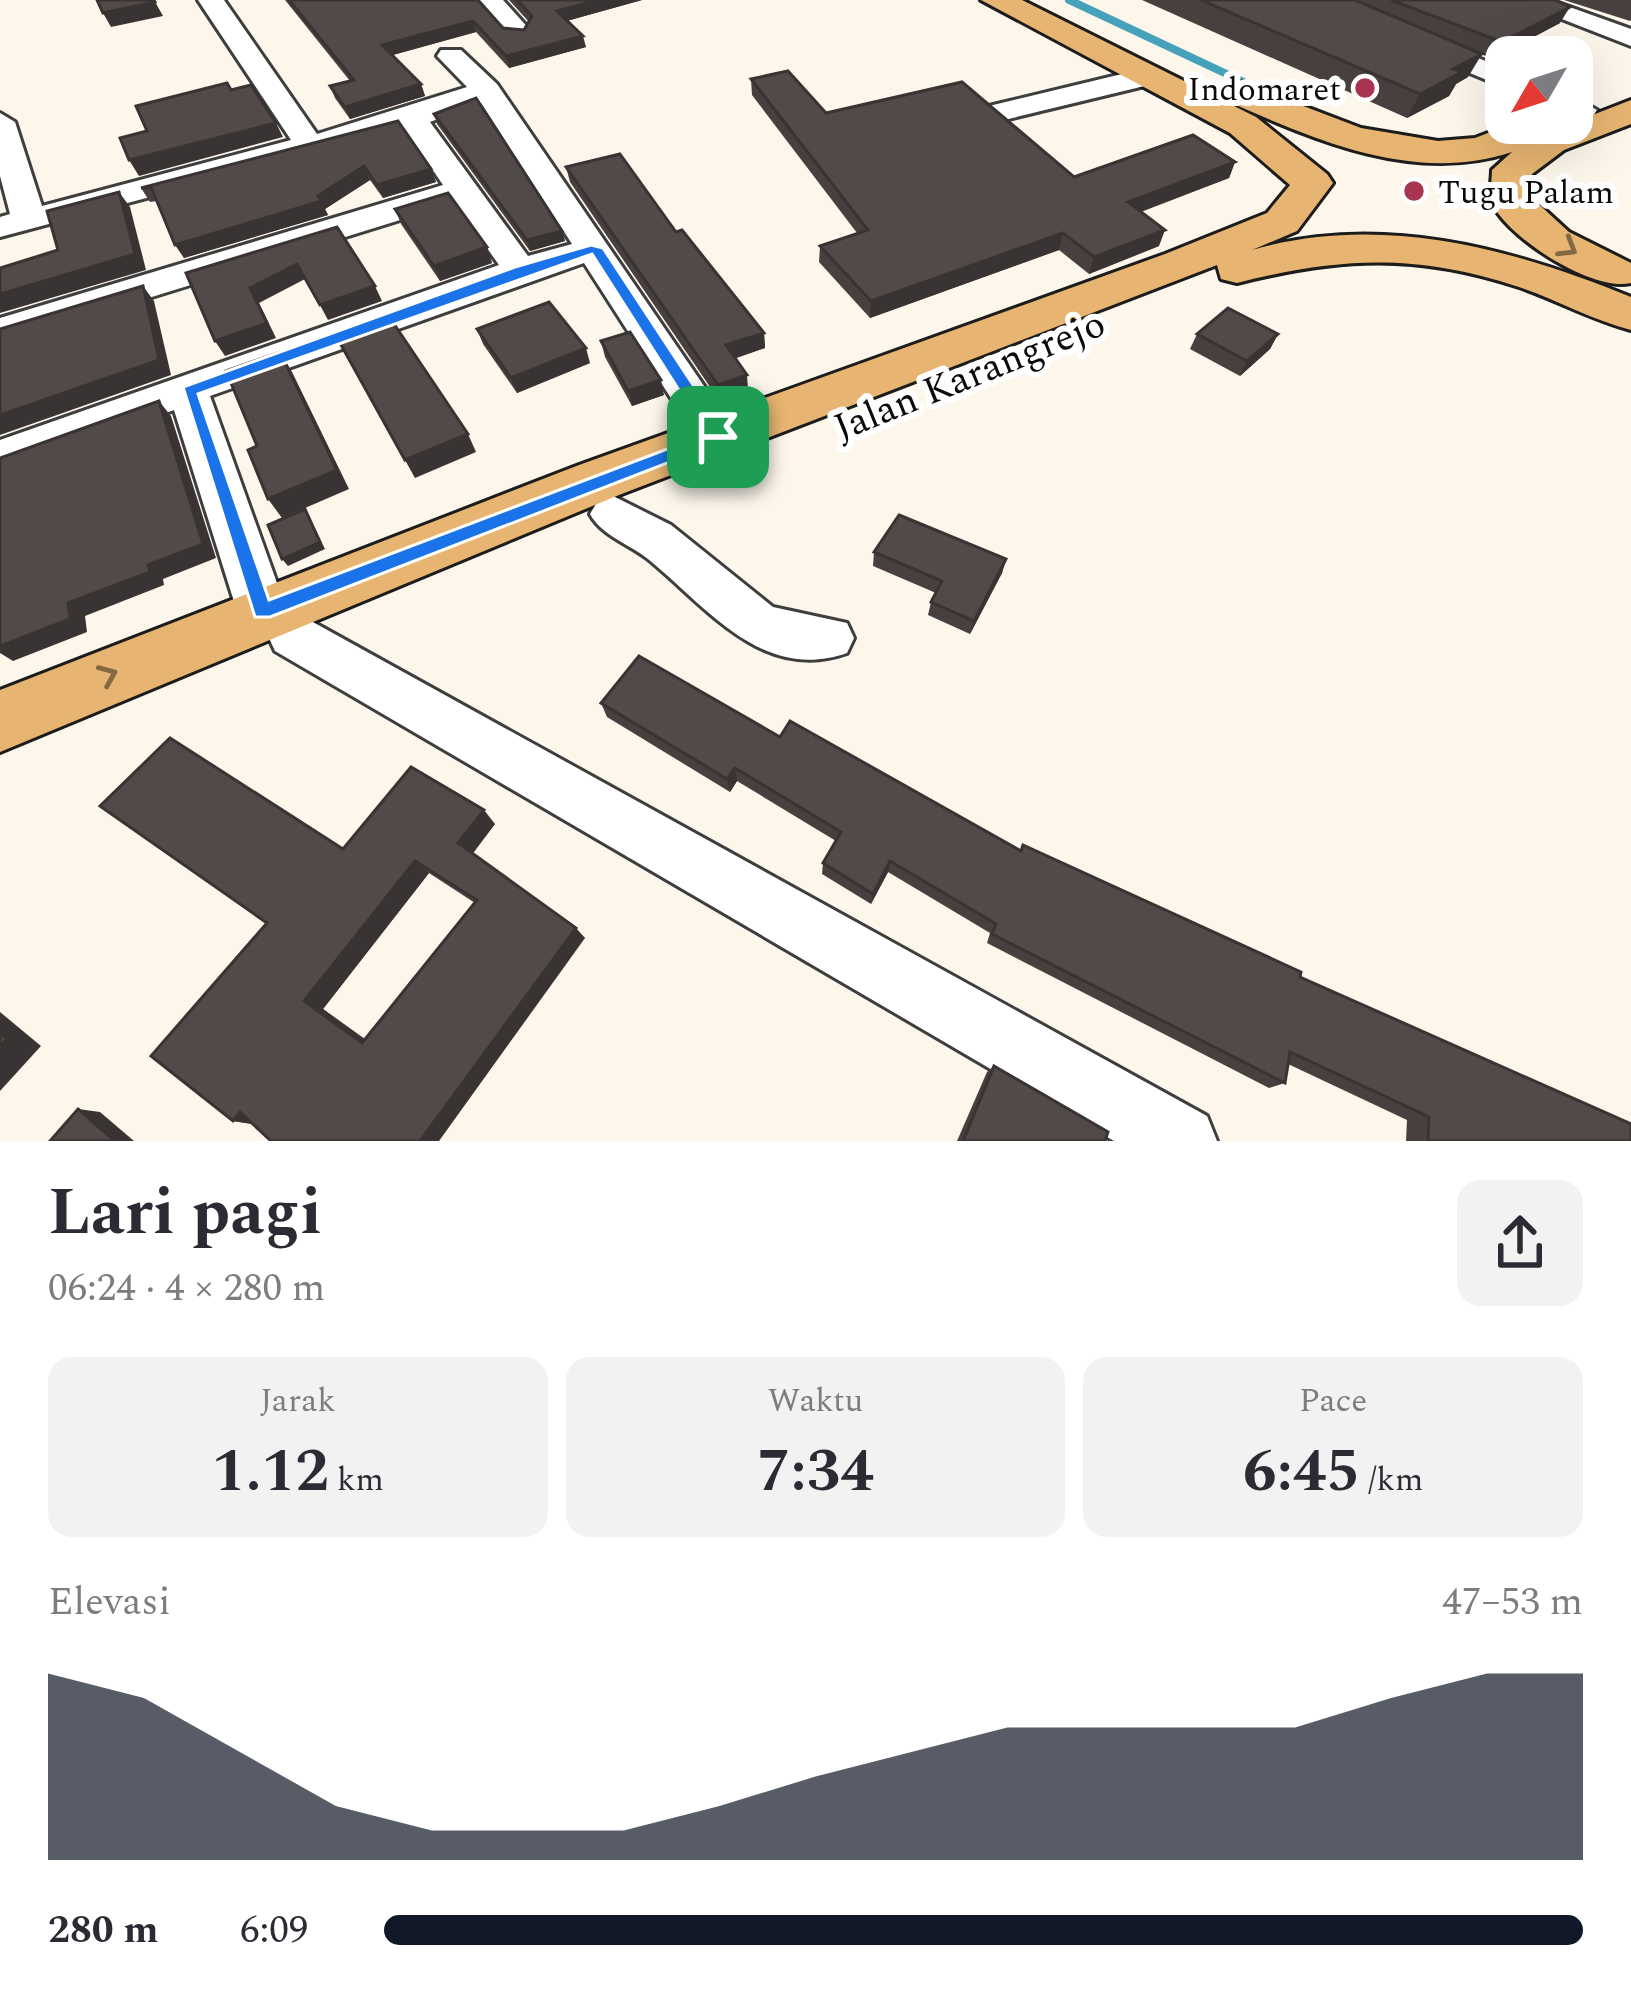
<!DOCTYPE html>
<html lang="id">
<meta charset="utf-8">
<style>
:root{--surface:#fff;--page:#f2f2f3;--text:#2b2b33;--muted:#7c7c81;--accent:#111827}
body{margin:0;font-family:Spectral,serif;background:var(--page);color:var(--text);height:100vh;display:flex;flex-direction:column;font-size:45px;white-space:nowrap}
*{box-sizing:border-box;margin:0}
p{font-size:39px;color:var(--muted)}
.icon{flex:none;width:66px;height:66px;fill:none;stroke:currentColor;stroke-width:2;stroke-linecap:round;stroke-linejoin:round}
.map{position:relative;height:1141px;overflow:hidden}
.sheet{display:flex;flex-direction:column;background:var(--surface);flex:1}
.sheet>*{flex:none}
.needle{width:78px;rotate:231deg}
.controls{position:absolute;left:1485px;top:36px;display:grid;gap:24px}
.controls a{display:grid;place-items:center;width:108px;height:108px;border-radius:24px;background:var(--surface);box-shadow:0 12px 48px #0002;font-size:60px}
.pin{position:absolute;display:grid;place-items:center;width:102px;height:102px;color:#fff;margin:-51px;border-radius:24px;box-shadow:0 6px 18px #0006}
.round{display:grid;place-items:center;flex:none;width:126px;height:126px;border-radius:24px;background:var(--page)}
.head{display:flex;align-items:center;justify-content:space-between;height:204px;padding:0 48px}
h1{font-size:66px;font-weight:700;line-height:90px}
.metrics{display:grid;grid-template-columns:repeat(3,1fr);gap:18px;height:204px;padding:12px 48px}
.metrics div{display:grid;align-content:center;border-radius:24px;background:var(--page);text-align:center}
.metrics b{font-size:60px;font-weight:700}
.metrics small{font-size:33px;font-weight:400}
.metrics p{font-size:33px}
.chart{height:336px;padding:24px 48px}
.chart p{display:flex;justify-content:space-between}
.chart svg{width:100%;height:216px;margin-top:12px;fill:var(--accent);opacity:.7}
ul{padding:0 48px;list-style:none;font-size:39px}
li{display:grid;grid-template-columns:192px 144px 1fr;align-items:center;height:90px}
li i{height:30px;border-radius:15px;background:var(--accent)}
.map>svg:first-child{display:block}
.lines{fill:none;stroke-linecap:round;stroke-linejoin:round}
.stream{stroke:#46a1bb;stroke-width:8}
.minor-casing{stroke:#3e3e3e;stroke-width:6}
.major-casing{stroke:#1c1c1c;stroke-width:6}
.minor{fill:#fff;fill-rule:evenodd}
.major{fill:#e7b571;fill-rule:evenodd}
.wall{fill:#47403f;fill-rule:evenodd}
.shaded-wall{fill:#393433}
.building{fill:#524a49;stroke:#393433;stroke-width:3;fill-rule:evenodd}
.oneway{stroke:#846843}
.route{fill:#1a73e8;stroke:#fff;stroke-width:3;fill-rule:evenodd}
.poi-dot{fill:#a8354f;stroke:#fff;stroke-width:4.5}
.labels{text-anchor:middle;stroke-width:12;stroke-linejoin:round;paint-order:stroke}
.far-poi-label{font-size:33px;fill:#0b0b0b;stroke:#fff;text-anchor:end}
.street-label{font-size:39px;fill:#0b0b0b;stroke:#fff}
</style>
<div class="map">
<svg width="1631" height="1141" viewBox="0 0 1631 1141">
<rect width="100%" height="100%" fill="#fcf6eb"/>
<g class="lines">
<polyline class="stream" points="1069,0 1265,92"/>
<g class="minor-casing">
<g id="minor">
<path d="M198,0h26l93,134 150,-47 -30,-31 4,-6h20l36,34 242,353 -6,11 -15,4 -15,-4 -119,-185 -374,133 77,215 -4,7 10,-4 18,7 896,495 10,25h-103l-839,-490 -7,-15 3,-8 -9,4 -18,-6 -7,-15 -63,-201 -174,63v-33l499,-175 -44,-62 -455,141v-26l443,-133 -38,-56 -405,108v-20l10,-3 -10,-38v-63l15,9 27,84 249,-66zM481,103l91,141 -44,12 -98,-134z"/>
<polygon points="476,0 503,0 531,31 527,37 509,37"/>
<polygon points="1294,0 1330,0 1506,69 1506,88"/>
<polygon points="1513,0 1550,0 1631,29 1631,46"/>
<polygon points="1151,67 1165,76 1161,82 1000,121 985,112 989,106"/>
<polygon points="1572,96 1597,110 1593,116 1572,116"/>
<path d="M613,496l58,29 102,82 74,16 7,15 -7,15c-85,30 -141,-47 -199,-94 -19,-15 -47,-24 -58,-45l7,-12z"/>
</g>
</g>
<g class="major-casing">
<g id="major">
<path d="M981,0h41l234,117 71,57 6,9 -36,48 -45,19c128,-37 259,-2 379,47v33c-39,-10 -74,-30 -112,-43 -103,-34 -179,-30 -282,-4l-16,-4 -4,-14 -598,230 -619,257v-62l579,-225 586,-211 102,-41 23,-28 -60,-52z"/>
<path d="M1233,79l128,49 77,13 37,-3 39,-15h58l59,-23v24l-67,26 -32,24 1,25 36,33 62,31v20c-37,9 -118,-42 -137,-76 -6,-9 -2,-25 -2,-37l20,-18c-100,33 -201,-14 -292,-54l-5,-8z"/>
</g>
</g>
<use href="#minor" class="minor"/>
<use href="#major" class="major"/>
</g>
<g class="wall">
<polygon points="285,0 478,0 503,28 524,30 529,22 509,0 642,0 567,21 586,47 509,68 476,32 392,55 421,84 425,96 350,119 335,98 330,86 350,81"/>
<polygon points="1142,0 1555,0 1560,23 1492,59 1481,54 1468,77 1456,84 1449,96 1407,118"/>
<polygon points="1564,0 1631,0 1631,20 1630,21"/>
<polygon points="751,79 826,113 1074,177 1235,162 1229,178 1141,212 1159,246 1089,274 1059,250 870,318 819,262 820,246 857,233 752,95"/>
<polygon points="434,114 562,231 565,241 530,251 437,124"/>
<polygon points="398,121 431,169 436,182 383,198 370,180 325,209 328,215 184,258 157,201 150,202 141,188"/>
<polygon points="566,167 676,232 764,333 765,348 735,358 748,390 719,400 570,182"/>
<polygon points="395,209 487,247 492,263 440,281 401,224"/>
<polygon points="477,329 590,363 517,393 483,344"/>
<polygon points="1197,334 1278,334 1270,349 1240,376 1190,349"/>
<polygon points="601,341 664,395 632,406 605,357"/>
<polygon points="874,552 1006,559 1002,573 970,634 928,615 931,602 936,593 873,566"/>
<polygon points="601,703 780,737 1020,850 1023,845 1300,977 1631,1141 1406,1141 1407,1120 1288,1064 1285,1083 1269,1088 987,943 990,933 888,872 871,904 822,874 823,863 836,841 737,781 730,792 607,717"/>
<path d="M495,824l-23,29 113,85 -332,186 -20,-3 34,-198 76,-74zM429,873l46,30 -110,136 -42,-30z"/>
<polygon points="994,1066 1105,1141 957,1141 987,1072"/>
</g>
<g class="shaded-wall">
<polygon points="154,0 163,16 111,27 103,13"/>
<polygon points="599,0 642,0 559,23 557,11"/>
<polygon points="1570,7 1560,23 1492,59 1502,42"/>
<polygon points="473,21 476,32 386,57 382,45"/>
<polygon points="583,36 586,47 509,68 506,56"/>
<polygon points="1482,54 1468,77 1456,84 1449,96 1407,118 1420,94 1453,69"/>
<polygon points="421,84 425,96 350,119 345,107"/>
<polygon points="276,123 283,137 139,176 129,160"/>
<polygon points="1235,162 1229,178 1123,218 1128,202"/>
<polygon points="364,166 370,180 325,209 328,215 184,258 175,245 318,196"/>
<polygon points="431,169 436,182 383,198 377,185"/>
<polygon points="119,192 130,207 146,270 0,313 0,294 135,254"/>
<polygon points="1165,230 1159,246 1089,274 1094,257"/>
<polygon points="562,231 565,241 530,251 527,240"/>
<polygon points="1063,233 1059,250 870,318 871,301"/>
<polygon points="487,247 492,263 440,281 434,266"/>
<polygon points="297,264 305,279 259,303 276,338 225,356 215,341 250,288"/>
<polygon points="143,286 154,301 171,375 0,435 0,415"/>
<polygon points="375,286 382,301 328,320 320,305"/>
<polygon points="764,333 765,348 728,361 726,345"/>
<polygon points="1278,334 1270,349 1240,376 1247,361"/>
<polygon points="586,348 590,363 517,393 511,378"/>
<polygon points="280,352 292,372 349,489 282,518 268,499"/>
<polygon points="747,375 748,390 719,400 718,385"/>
<polygon points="661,380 664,395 632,406 628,391"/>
<polygon points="159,401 171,416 216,558 163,579 164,585 85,616 87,632 13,661 0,653 0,646 68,603 148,565"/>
<polygon points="468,434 476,452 415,478 405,460"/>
<polygon points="305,509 325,549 288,566 282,559"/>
<polygon points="1006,559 1002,573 970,634 974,621"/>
<polygon points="735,768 737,781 730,792 727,779"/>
<polygon points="484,810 495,824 471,856 458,843"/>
<polygon points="415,861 429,873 323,1009 379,1050 362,1043 304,1001"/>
<polygon points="890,861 888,872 871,904 873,894"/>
<polygon points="576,928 585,938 439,1141 420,1141"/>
<polygon points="0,1012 41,1046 0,1091"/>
<polygon points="78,1109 100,1112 134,1141 115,1141"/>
<polygon points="240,1112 257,1125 233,1121"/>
</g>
<g class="building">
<polygon points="97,0 154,0 155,2 103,13"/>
<polygon points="289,0 478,0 503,28 524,30 532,16 517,0 599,0 557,11 583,36 506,56 473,21 382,45 421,84 345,107 330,86 354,80"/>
<polygon points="1201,0 1355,0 1482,54 1453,69 1462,72 1420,94"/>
<polygon points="1391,0 1555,0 1570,7 1502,42"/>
<polygon points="788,71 826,113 962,82 1074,177 1193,135 1235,162 1128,202 1165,230 1094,257 1063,233 871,301 820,246 868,230 751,79"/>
<polygon points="227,83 231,90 251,85 276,123 129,160 120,138 147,131 136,106"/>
<polygon points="476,98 562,231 527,240 434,114"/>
<polygon points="398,121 431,169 377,185 364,166 318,196 321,201 175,245 151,187 141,188"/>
<polygon points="620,154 676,232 682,230 764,333 726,345 747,375 718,385 566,167"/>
<polygon points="119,192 135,254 0,294 0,268 58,250 47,211"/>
<polygon points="448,193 487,247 434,266 395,209"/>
<polygon points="337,227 375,286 320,305 297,264 250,288 267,323 215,341 186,273"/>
<polygon points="143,286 159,360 0,415 0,329"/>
<polygon points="549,302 586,348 511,378 477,329"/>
<polygon points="1228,308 1278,334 1247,361 1197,334"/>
<polygon points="388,315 468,434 405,460 335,334"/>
<polygon points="630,332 661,380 628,391 601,341"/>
<polygon points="280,352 337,470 268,499 248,450 257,446 226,371"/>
<polygon points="159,401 203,544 148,565 150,572 68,603 70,619 0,646 0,458"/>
<polygon points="305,509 320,542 282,559 268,525"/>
<polygon points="899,515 1006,559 974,621 931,602 942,581 874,552"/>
<polygon points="639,656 780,737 790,721 1021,851 1023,845 1301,972 1300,977 1631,1124 1631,1141 1428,1141 1429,1117 1290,1052 1285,1083 992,934 996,924 890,861 873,894 823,863 841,832 735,768 727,779 601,703"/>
<path d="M170,738l173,111 68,-82 73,43 -26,33 118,85 -156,213h-149l-31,-29 -7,9 -82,-65 116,-133 -167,-117zM415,861l62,39 -115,143 -58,-42z"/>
<polygon points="0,1033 7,1039 0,1046"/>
<polygon points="994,1066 1108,1132 1105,1141 963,1141"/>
<polygon points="78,1109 115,1141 50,1141"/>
</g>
<defs><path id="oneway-chevron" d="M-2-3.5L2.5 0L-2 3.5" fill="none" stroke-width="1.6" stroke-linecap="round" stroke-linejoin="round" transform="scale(3)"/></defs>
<g class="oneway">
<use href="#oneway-chevron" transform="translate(1568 248) rotate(31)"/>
<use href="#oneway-chevron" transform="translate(108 675) rotate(-23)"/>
</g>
<path class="route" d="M591,245l12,3 121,184v9l-454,176h-15l-72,-230 332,-120zM592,254l115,180 -438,166 -71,-206z"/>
<g class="poi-dot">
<circle cx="1365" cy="88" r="12"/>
<circle cx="1414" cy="191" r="12"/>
</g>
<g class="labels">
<g class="far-poi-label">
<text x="1341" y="100">Indomaret</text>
<text x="1438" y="203" text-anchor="start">Tugu Palam</text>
</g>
<g class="street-label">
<text transform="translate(969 374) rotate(-22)" y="14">Jalan Karangrejo</text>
</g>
</g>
</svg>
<div class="controls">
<a><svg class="needle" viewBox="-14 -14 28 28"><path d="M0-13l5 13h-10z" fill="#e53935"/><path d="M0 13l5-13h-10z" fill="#7c7c81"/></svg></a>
</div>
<div class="pin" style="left:718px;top:437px;background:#1e9e55"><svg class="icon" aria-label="arrive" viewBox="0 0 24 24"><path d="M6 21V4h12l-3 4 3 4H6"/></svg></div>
</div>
<section class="sheet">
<div class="head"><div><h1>Lari pagi</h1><p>06:24 · 4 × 280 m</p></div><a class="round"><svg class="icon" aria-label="share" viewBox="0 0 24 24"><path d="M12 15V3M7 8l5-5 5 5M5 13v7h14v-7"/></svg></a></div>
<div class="metrics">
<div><p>Jarak</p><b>1.12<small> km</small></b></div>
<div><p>Waktu</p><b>7:34</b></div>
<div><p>Pace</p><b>6:45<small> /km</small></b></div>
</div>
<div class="chart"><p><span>Elevasi</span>47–53 m</p>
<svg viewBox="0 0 160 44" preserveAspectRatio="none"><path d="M0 44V6L10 11L20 22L30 33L40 38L50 38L60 38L70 33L80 27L90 22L100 17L110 17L120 17L130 17L140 11L150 6L160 6V44z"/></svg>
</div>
<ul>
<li><b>280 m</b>6:09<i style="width:100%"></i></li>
</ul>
</section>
